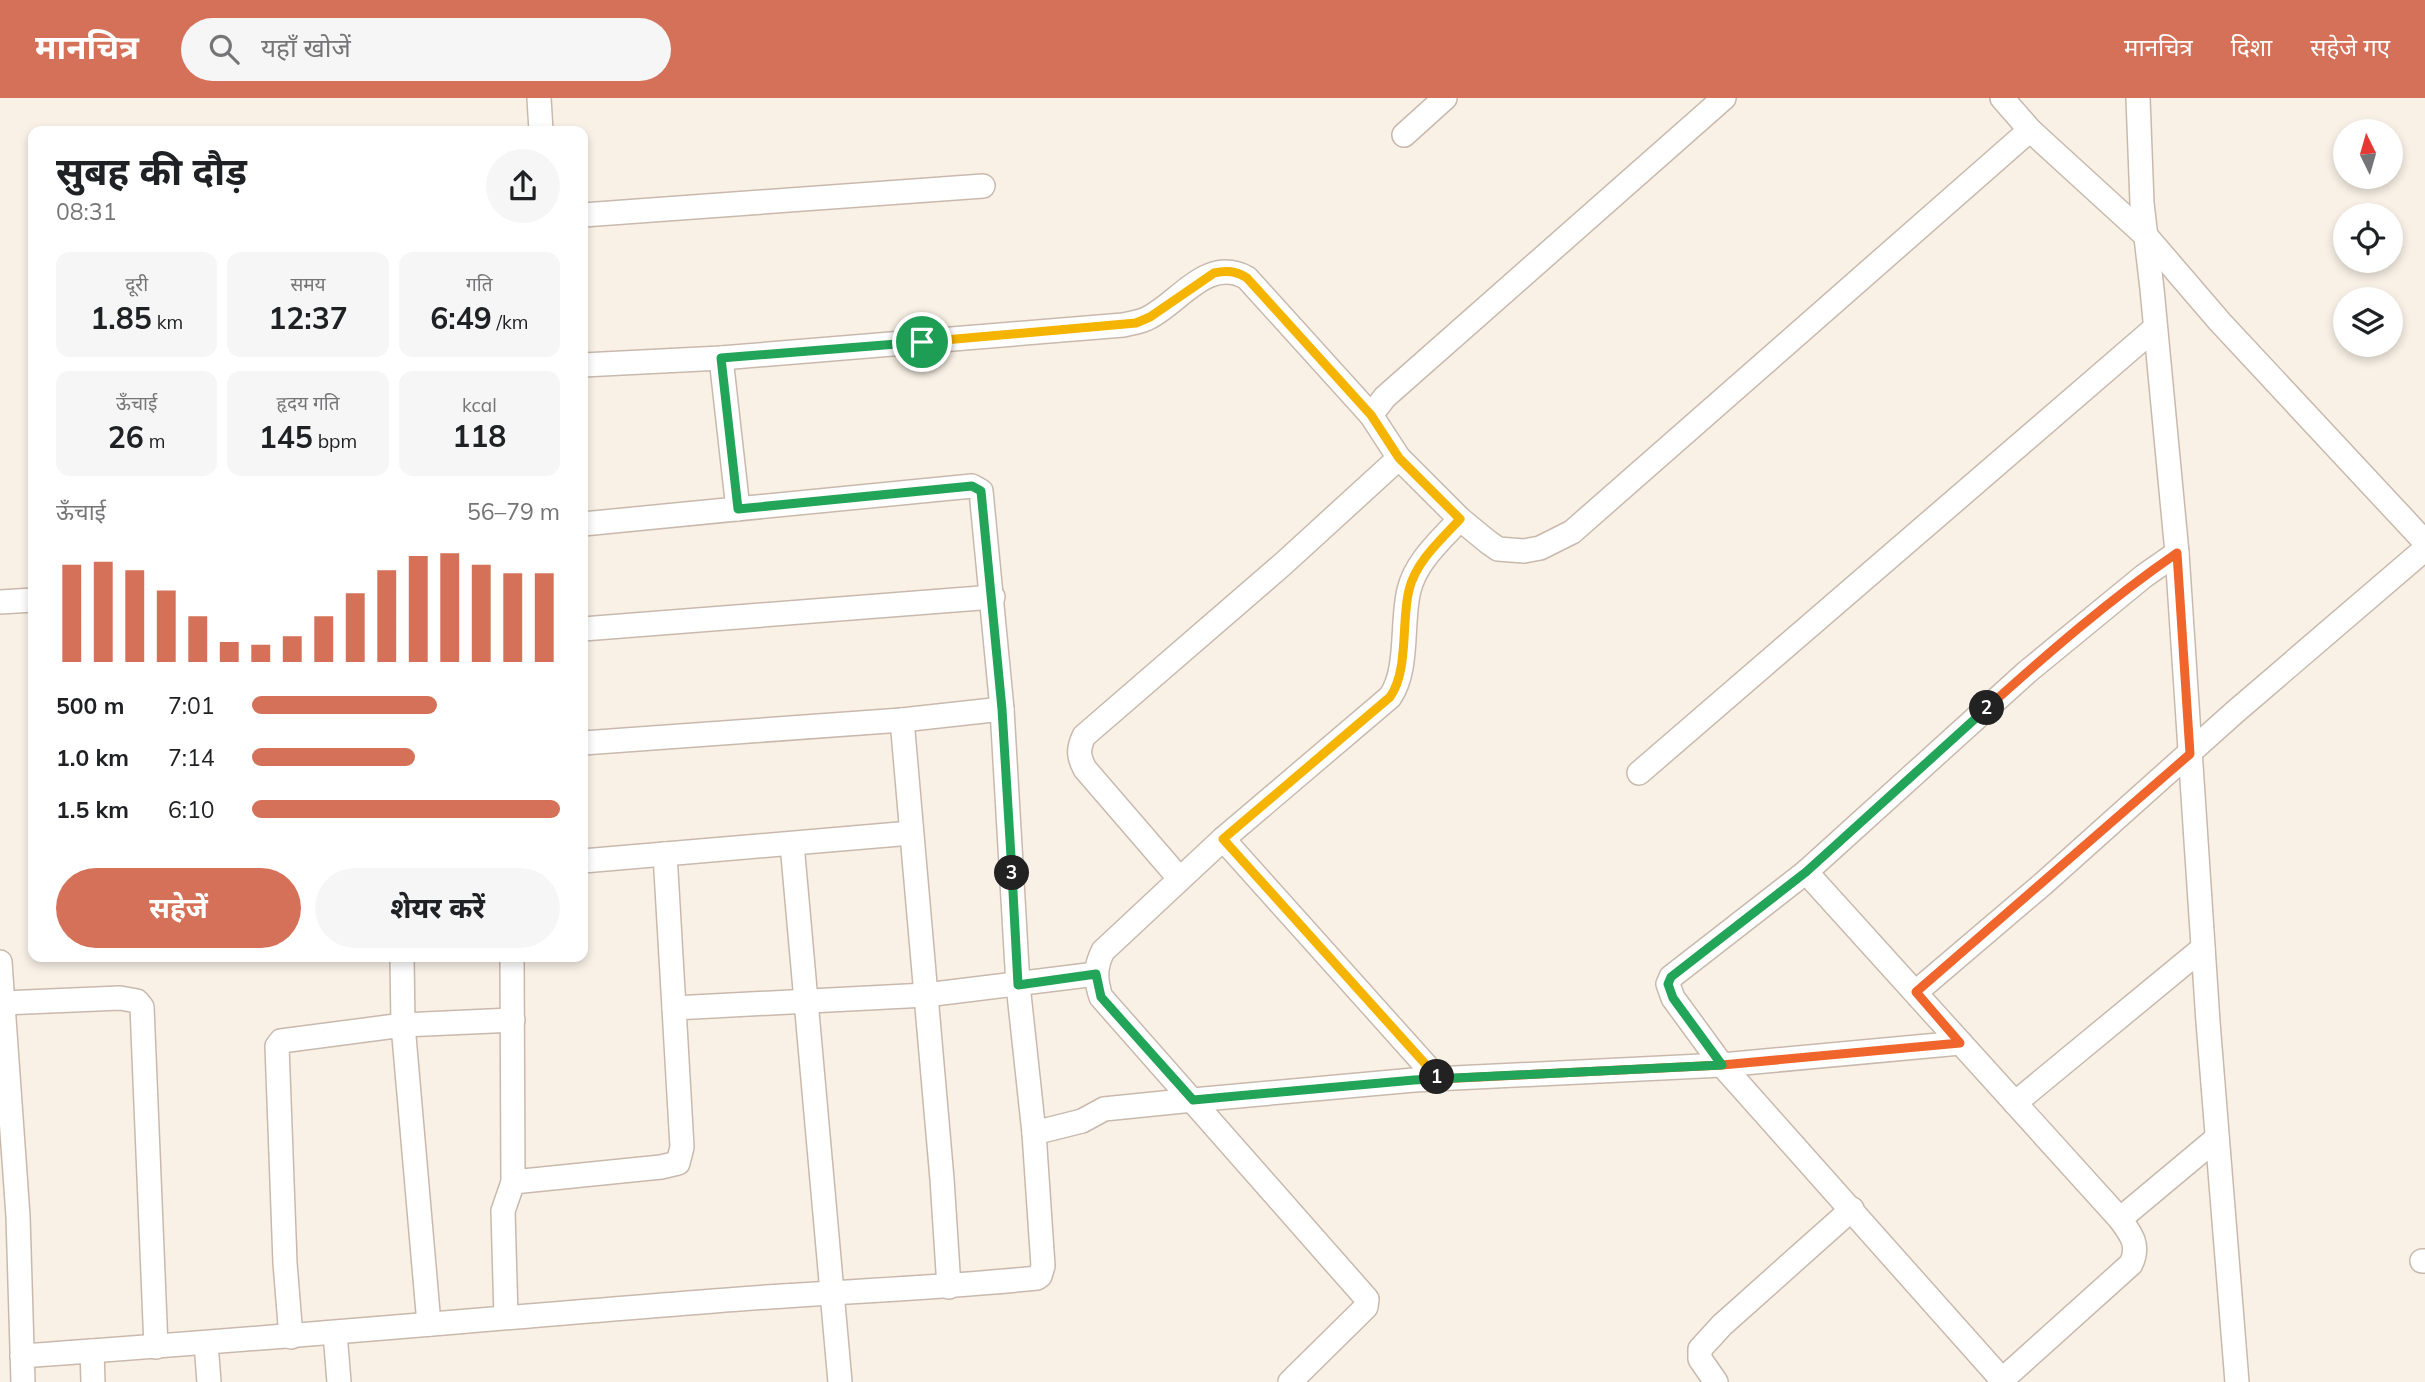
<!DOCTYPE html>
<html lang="hi">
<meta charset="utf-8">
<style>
:root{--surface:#fff;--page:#f6f6f6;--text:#202124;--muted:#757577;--accent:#d57159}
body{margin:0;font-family:Mulish,"Noto Sans Devanagari",sans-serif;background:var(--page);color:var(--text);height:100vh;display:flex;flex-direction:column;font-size:26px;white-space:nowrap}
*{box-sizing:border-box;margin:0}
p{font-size:23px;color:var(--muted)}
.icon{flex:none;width:38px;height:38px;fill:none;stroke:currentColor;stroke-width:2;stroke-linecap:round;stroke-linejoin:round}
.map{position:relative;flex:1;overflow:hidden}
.sheet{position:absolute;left:28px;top:28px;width:560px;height:836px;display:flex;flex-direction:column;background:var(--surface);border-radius:14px;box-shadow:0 4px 10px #0003}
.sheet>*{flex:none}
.needle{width:46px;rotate:355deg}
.controls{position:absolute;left:2333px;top:21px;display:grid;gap:14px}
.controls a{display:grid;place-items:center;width:70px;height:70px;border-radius:50%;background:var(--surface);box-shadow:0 4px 10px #0003;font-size:35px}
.pin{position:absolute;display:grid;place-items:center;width:60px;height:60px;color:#fff;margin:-30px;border:4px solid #fff;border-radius:50%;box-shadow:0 2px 7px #0007}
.km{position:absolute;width:35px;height:35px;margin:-18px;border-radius:50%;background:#222;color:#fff;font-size:19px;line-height:35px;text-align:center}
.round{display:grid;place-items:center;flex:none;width:74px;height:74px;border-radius:37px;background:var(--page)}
.headline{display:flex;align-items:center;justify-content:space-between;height:119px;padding:0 28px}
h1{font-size:38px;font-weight:700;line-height:52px}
.figures{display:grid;grid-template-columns:repeat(3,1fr);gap:10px;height:119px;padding:7px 28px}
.figures div{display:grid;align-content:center;border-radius:14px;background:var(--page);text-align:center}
.figures b{font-size:30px;font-weight:700}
.figures small{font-size:19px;font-weight:400}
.figures p{font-size:19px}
.chart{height:196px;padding:14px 28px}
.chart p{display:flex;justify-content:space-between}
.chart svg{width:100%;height:126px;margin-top:7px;stroke:var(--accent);stroke-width:6}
.primary-button{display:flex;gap:14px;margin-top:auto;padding:14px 28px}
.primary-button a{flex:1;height:80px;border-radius:42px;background:var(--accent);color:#fff;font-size:28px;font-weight:700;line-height:80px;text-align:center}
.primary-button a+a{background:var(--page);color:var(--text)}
ul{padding:0 28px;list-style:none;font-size:23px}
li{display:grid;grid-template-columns:112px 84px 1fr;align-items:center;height:52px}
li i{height:18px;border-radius:9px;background:var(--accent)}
header{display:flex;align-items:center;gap:42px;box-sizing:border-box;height:98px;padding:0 35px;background:var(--accent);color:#fff}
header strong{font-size:33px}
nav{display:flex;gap:38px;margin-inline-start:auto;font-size:24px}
.search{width:490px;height:63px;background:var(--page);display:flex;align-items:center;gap:18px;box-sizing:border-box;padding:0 24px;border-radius:38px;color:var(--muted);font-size:26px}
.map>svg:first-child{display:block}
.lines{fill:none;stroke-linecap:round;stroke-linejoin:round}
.minor-casing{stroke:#c9b9ad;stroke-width:26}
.minor{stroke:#fff;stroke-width:23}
.split-1-casing{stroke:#fff;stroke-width:14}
.split-2-casing{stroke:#fff;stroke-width:14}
.split-3-casing{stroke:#fff;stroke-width:14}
.split-4-casing{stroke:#fff;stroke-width:14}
.split-1{stroke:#f5b400;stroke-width:9}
.split-2{stroke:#f0652b;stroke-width:9}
.split-3{stroke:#22a559;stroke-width:9}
.split-4{stroke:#22a559;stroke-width:9}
</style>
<header>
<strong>मानचित्र</strong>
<div class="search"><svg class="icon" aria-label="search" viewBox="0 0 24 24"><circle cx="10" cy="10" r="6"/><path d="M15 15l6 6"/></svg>यहाँ खोजें</div>
<nav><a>मानचित्र</a><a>दिशा</a><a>सहेजे गए</a></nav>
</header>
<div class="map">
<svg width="2425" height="1284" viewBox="0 0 2425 1284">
<rect width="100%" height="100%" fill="#f9f1e6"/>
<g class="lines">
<g class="minor-casing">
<g id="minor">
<polyline points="539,0 541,33"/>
<polyline points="2002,0 2030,32 2147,139 2220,224 2425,444"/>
<polyline points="2138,0 2142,105 2152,191 2177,455 2208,924 2237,1284"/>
<polyline points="1404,37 1445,0"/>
<polyline points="583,117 983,88"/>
<polyline points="721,260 738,411"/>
<path d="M583,267l138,-7 402,-33c9,-2 19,-3 27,-8 31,-17 59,-61 97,-39l124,137 28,43 61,61 28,23 10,7 26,2 16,-3 32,-16 458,-402"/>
<polyline points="1371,317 1385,299 1724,0"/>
<polyline points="0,504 33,502"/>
<polyline points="583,531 993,499"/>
<polyline points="902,622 942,1081 949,1189"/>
<polyline points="583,645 902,622 1002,611"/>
<polyline points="1639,675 2155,230"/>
<polyline points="1223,741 1438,981"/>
<polyline points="792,746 840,1284"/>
<polyline points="665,756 674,910"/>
<polyline points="583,763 911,735"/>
<path d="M1806,774l314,347c11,15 20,26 11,45l-129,116"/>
<path d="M1179,780l-94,-109c-7,-13 -7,-20 -1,-33l199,-172 116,-106"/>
<polyline points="402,859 403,927 513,922"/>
<polyline points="0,864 18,1118 23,1284"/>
<polyline points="1916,894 2044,785 2235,614 2425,451"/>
<polyline points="3,905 120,900 137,903 142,909 156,1249"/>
<polyline points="2015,1005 2203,850"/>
<polyline points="1034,1035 1082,1023 1104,1011 1193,1002 1414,982 1722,967 1960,945"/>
<polyline points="513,1084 661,1069 678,1065 682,1049 674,910 926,897 1096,876"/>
<polyline points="2120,1121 2217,1040"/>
<polyline points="2422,1163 2425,1163"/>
<polyline points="506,1219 503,1113 513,1084 512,859"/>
<polyline points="335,1235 339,1284"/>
<polyline points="291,1239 285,1165 277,948 281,943 403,927 429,1226"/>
<polyline points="206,1245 209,1284"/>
<polyline points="92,1253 93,1284"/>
<path d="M22,1258c231,-16 462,-37 692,-55 108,-9 216,-12 323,-23l3,-2 3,-10 -9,-133 -16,-148 -16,-276 -21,-218 -9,-5 -389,38"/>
<path d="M1290,1284l76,-75 1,-8 -266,-302c-6,-18 -6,-30 2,-46l120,-112 167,-142c19,-27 11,-75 19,-107 7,-29 32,-50 51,-71"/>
<polyline points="1716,1284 1700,1261 1700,1251 1722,1227 1852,1111"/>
<polyline points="2004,1284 1722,967 1673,900 1668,886 1671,879 1806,774 2027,574 2144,478 2177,455"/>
</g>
</g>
<use href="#minor" class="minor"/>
</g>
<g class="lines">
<g class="split-1-casing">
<path id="split-1" d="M922,244l214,-19 14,-6 64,-44c13,-3 22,-2 33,5l124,137 28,43 61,61c-19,21 -44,42 -51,71 -8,32 0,80 -19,107l-167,142 214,238"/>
</g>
<g class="split-2-casing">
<path id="split-2" d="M1437,979l1,2 284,-14 238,-22 -44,-51 274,-238 -13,-201c-67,46 -130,101 -190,155"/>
</g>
<g class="split-3-casing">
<polyline id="split-3" points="1012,775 1018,887 1096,876 1101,899 1193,1002 1414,982 1722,967 1673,900 1668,886 1671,879 1806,774 1987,610"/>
</g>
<g class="split-4-casing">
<polyline id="split-4" points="922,244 721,260 738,411 972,388 981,393 1002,611 1012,775"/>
</g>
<use href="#split-1" class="split-1"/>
<use href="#split-2" class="split-2"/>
<use href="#split-3" class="split-3"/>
<use href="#split-4" class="split-4"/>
</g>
</svg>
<div class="controls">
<a><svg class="needle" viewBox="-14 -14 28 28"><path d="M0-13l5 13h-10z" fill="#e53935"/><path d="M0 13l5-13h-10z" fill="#757577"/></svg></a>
<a><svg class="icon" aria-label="locate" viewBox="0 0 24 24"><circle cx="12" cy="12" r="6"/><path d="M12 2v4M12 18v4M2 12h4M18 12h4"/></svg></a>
<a><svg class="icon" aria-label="layers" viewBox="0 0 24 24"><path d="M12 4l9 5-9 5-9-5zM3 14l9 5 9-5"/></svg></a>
</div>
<div class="pin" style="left:922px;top:244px;background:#1e9e55"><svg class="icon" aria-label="arrive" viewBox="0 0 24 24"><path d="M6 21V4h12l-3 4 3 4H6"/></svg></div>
<b class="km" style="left:1437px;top:979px">1</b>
<b class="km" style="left:1987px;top:610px">2</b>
<b class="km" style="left:1012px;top:775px">3</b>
<section class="sheet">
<div class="headline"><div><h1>सुबह की दौड़</h1><p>08:31</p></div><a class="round"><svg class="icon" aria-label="share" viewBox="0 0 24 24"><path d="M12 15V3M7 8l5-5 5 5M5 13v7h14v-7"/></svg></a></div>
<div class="figures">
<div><p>दूरी</p><b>1.85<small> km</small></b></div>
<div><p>समय</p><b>12:37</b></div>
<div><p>गति</p><b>6:49<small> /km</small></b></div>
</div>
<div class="figures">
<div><p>ऊँचाई</p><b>26<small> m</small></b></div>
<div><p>हृदय गति</p><b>145<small> bpm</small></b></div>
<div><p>kcal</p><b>118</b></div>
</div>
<div class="chart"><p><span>ऊँचाई</span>56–79 m</p>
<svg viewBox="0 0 160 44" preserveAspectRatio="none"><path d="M5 44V10M15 44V9M25 44V12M35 44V19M45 44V28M55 44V37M65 44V38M75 44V35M85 44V28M95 44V20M105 44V12M115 44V7M125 44V6M135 44V10M145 44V13M155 44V13"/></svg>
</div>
<ul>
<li><b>500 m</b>7:01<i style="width:60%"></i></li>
<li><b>1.0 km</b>7:14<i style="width:53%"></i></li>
<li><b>1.5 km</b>6:10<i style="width:100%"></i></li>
</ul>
<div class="primary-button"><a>सहेजें</a><a>शेयर करें</a></div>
</section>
</div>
